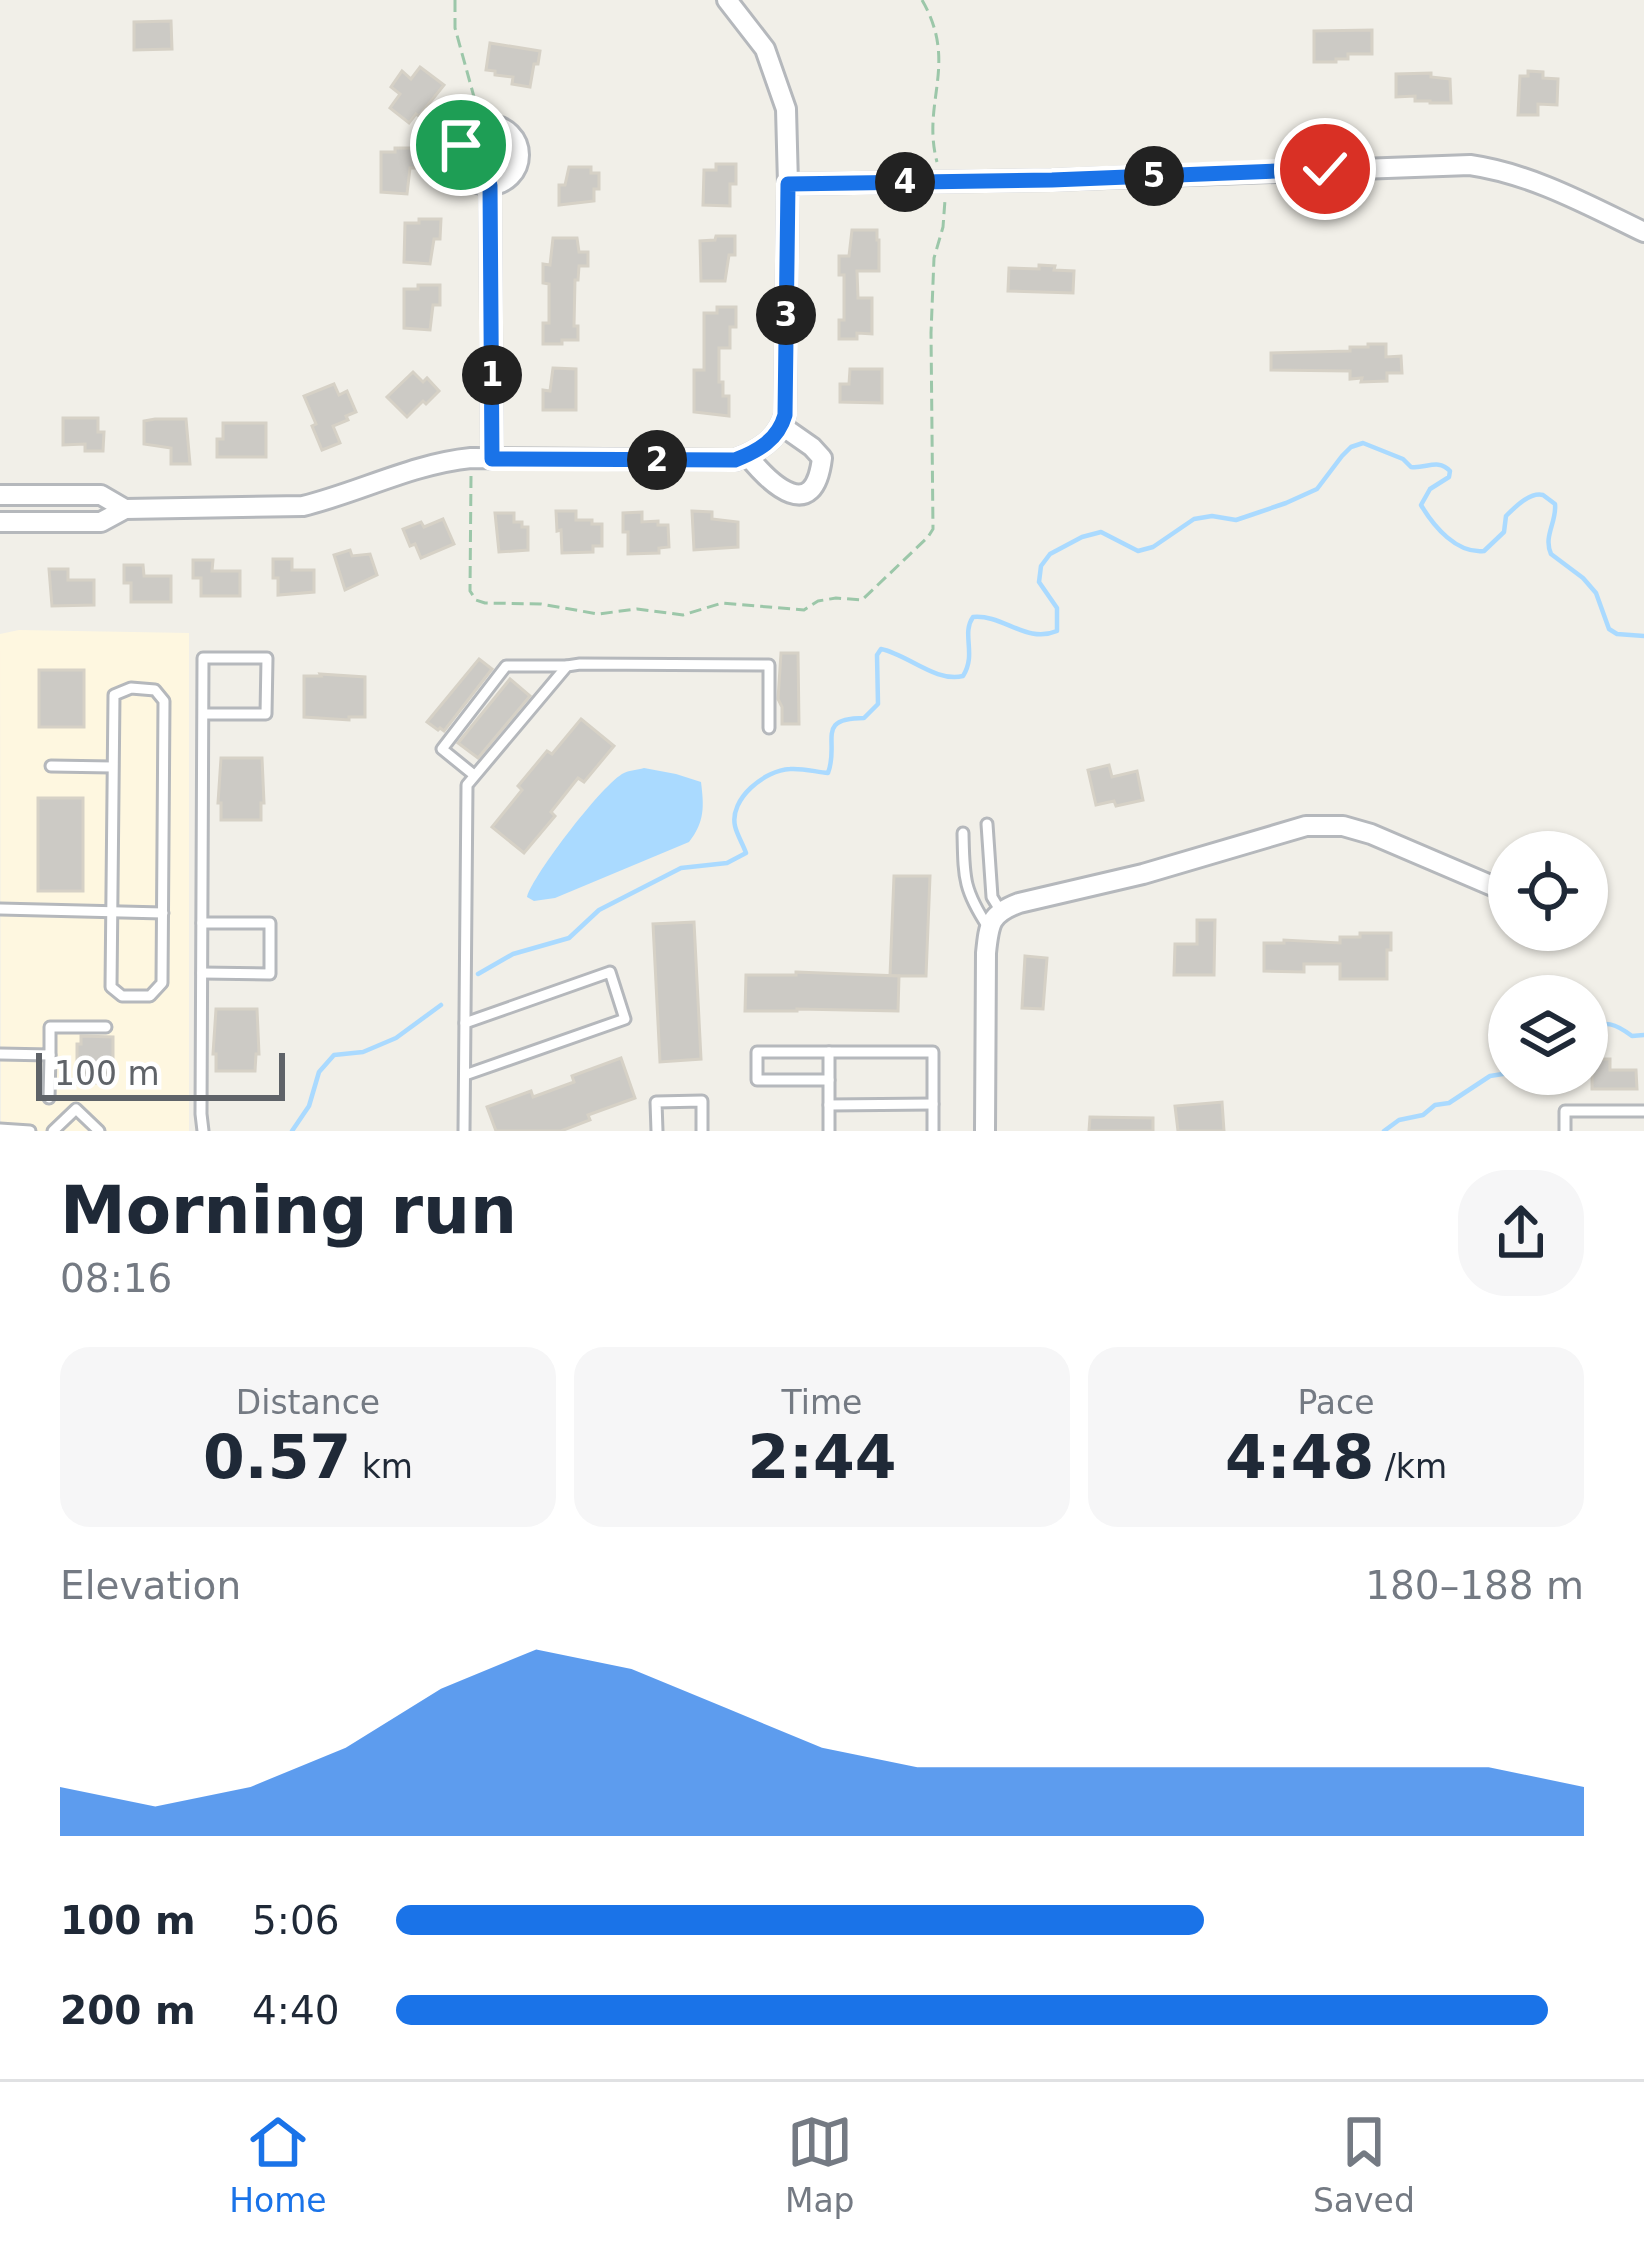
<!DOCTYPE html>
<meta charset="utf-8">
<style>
:root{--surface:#fff;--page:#f6f6f7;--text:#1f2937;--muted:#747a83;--line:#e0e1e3;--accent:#1a73e8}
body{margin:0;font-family:"DejaVu Sans",sans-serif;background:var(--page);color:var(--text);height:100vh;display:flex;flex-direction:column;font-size:45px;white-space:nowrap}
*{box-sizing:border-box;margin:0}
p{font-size:39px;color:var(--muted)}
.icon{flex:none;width:66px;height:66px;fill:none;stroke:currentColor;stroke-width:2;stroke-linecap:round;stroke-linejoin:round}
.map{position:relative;height:1131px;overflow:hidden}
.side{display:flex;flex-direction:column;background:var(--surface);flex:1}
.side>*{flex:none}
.buttons{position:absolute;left:1488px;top:831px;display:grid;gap:24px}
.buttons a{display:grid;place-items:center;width:120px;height:120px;border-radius:50%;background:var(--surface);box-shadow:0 3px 9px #0004;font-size:60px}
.scale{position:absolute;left:36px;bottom:30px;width:249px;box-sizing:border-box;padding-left:12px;border:6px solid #5f6368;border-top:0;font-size:33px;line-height:42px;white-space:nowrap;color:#5f6368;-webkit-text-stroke:9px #fff;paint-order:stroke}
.pin{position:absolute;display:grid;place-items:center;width:102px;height:102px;color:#fff;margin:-51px;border:6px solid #fff;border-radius:50%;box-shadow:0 3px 12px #0007}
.km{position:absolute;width:60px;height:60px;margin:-30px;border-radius:50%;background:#222;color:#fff;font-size:33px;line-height:60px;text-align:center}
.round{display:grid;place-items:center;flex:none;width:126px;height:126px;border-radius:48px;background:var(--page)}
.head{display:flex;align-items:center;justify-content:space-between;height:204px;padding:0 60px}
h1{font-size:66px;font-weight:700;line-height:90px}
.figures{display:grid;grid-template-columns:repeat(3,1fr);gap:18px;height:204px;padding:12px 60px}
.figures div{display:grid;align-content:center;border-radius:30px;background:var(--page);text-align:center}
.figures b{font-size:60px;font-weight:700}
.figures small{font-size:33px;font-weight:400}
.figures p{font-size:33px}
.chart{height:336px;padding:24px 60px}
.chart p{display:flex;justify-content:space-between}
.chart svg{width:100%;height:216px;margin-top:12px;fill:var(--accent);opacity:.7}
ul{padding:0 60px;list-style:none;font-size:39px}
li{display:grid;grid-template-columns:192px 144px 1fr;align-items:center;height:90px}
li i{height:30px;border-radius:15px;background:var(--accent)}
.menu{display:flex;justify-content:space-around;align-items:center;height:168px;border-top:3px solid var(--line);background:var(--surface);font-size:33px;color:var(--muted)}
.menu a{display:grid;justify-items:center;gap:6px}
.menu .selected{color:var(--accent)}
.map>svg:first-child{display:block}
.commercial{fill:#fef7e0}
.water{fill:#aadaff}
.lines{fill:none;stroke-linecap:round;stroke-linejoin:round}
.stream{stroke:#aadaff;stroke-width:4.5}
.building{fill:#cccac5;stroke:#d6d1c6;stroke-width:3}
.lane-casing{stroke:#b5b8bc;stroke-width:15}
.street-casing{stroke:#b5b8bc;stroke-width:24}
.path{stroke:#9cc7a9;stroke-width:3;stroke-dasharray:12 6;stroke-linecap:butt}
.lane{stroke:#fff;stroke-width:9}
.street{stroke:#fff;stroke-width:18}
.route-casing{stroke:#fff;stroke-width:24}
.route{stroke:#1a73e8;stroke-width:15}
</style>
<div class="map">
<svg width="1644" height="1131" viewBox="0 0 1644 1131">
<rect width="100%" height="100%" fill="#f1efe8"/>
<polygon class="commercial" points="19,630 189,633 189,1131 1,1131 0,634"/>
<path class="water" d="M644,768l32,6 25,8c3,24 4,40 -12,60l-134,56 -21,3 -7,-4c6,-22 77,-115 97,-124 6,-3 13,-3 20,-5z"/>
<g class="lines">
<g class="stream">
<path d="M478,974l35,-20 56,-16 30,-28 82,-42 46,-5 19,-10c-3,-9 -9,-18 -11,-27 -6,-27 30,-56 55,-57 13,-1 26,3 38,4 12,-31 -14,-55 36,-55l14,-14 -1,-49 4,-6c26,5 55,34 82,27 14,-22 -2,-42 10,-59 30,-3 53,27 84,14v-23l-18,-26 2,-16 9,-12 32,-17 19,-5 37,19 15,-4 41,-28 18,-3 24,4 9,-3 41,-14 31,-14 25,-33 9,-9 12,-4 40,16 8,8c15,2 27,-9 39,4l-1,6 -19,12 -9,16c13,22 36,49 63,46l20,-19 2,-16c10,-10 24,-24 37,-21l12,9c2,18 -12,32 -4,50l32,24 13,15 13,36 8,5 27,2"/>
<path d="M1587,1030c18,-11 29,-6 45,6l12,-1"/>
<polyline points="292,1131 309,1106 319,1072 334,1055 363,1052 396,1038 441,1005"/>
<polyline points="1384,1131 1399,1120 1423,1115 1435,1105 1449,1103 1490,1076 1509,1073"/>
</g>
</g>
<g class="building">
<polygon points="171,21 172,49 134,50 134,22"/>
<polygon points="1372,30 1372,54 1348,54 1348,59 1336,59 1336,62 1314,62 1314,31"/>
<polygon points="490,43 540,51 538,64 534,64 530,87 512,84 513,77 495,75 495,71 486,70"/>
<polygon points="420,67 444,85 419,116 416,114 409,123 390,108 400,94 391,87 402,71 411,79"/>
<polygon points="1528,71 1543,72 1543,78 1558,79 1557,105 1538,104 1538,115 1518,115 1520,76 1528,76"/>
<polygon points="1431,73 1431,77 1450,79 1451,103 1430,103 1430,101 1415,101 1415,96 1396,97 1396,74"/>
<polygon points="395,148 417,148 417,168 410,168 407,194 381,192 381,152 395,152"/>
<polygon points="716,164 736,164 736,184 730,184 730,206 703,205 704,170 716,170"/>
<polygon points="569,167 591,167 591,173 599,173 599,189 594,189 594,201 559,205 559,185 565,185"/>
<polygon points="419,219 441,219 440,239 434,239 430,264 404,262 405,223 419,223"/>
<polygon points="852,230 877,230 877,240 879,240 879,271 857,271 858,298 872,298 872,334 857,333 857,339 839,339 839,320 844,320 844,275 839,275 839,256 849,256"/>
<polygon points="716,236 735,236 735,255 729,255 725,281 701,281 700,241 715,240"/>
<polygon points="553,238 577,238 579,252 588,252 588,266 579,266 578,280 575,280 574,326 578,326 578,340 562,340 562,344 543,344 543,323 549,323 549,284 543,283 543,264 550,265"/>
<polygon points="1039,265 1055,266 1054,270 1074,271 1073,293 1008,291 1009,268 1039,269"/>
<polygon points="418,285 440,285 440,305 433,305 430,330 404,328 404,289 418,289"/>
<polygon points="717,307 736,307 736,327 730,327 730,348 719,348 719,382 723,382 723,396 729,396 729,416 694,412 694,370 704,370 704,313 717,313"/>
<polygon points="1368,344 1386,344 1386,357 1401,356 1402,373 1387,373 1387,381 1361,382 1362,378 1350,379 1350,371 1271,370 1271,353 1350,351 1350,347 1368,347"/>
<polygon points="553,368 576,369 576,410 543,410 543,390 550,391"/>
<polygon points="850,369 882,369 882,403 840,402 840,384 849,384"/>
<polygon points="413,372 423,382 427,378 439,391 426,404 423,401 407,417 387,397"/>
<polygon points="334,384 339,395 347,391 356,412 346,416 348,420 333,426 340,443 322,450 312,426 316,424 304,396"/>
<polygon points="63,418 98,418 98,432 104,432 103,451 85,451 85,444 63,445"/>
<polygon points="155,419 186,419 190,464 171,464 171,448 144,444 144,421"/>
<polygon points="223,423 266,423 266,457 217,457 217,439 223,439"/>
<polygon points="556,511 576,511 576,520 592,520 592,524 602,524 602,546 593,546 593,552 562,553 561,530 557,531"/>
<polygon points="692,511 712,512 712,519 738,522 738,547 694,550"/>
<polygon points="642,512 642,522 658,521 658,525 668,525 669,547 659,548 659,553 628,554 628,532 623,532 623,513"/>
<polygon points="495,513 514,513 514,522 522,522 522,527 528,527 528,550 499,552"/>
<polygon points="443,519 454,544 421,558 415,544 410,546 403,529 421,522 424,527"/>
<polygon points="350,550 352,556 370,554 377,575 345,590 334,555"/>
<polygon points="273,559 292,559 292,570 314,570 314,592 278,595 278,578 273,578"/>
<polygon points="193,560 213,560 212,571 240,571 240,596 201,596 201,578 193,578"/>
<polygon points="124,565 143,565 144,576 171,576 171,602 131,602 131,583 124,583"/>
<polygon points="49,569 68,569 68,580 94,580 94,605 52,606"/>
<polygon points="781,653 798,653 799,724 782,724 782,707 778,699"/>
<polygon points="479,659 492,669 444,731 440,728 438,730 427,722"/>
<rect x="39" y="670" width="45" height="57"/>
<polygon points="320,674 365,677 365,717 349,717 349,720 304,717 304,676 321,676"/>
<polygon points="510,679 530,696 478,758 458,743"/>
<polygon points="581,719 614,746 584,782 578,778 551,812 555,816 524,853 492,827 522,790 518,786 547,751 552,754"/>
<polygon points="221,758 262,758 264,803 261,803 261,820 221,820 221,803 218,803"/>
<polygon points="1109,765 1112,777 1137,771 1143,800 1116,806 1114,801 1096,805 1088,770"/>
<rect x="38" y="798" width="45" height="93"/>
<polygon points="894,876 930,876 926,976 890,976"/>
<polygon points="1197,920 1215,920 1214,975 1174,975 1175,944 1197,944"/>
<polygon points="694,922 701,1059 660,1062 653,924"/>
<polygon points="1360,933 1391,933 1391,950 1387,950 1387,979 1340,979 1340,964 1304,964 1304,972 1264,971 1264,943 1284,943 1284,940 1340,943 1340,937 1360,937"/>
<polygon points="1025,956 1047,958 1043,1009 1022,1008"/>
<polygon points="796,972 899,976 898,1011 797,1009 797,1011 745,1011 746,975 796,975"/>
<polygon points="216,1009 257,1009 259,1054 256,1054 255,1071 216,1071 216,1054 213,1054"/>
<polygon points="81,1036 113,1037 113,1082 77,1084 77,1044 81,1044"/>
<polygon points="621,1058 635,1098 588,1115 590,1120 561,1131 496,1131 487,1107 531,1091 533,1097 574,1082 572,1076"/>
<polygon points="1592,1059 1610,1059 1610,1070 1636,1070 1637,1089 1592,1089"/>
<polygon points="1222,1102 1224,1131 1178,1131 1175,1106"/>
<polygon points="1090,1117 1153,1118 1153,1131 1089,1131"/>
</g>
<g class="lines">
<g class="lane-casing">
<g id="lane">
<polygon points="131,688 155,690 164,701 162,983 150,996 122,996 111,987 114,695"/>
<path d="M203,714h63l1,-56h-64c0,152 -1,304 -2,456l2,17"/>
<polyline points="51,766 112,767"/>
<polyline points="474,775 442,749 506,666 567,666"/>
<polyline points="987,824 992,897 1000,910"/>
<path d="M963,833c1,44 0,56 25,94"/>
<polyline points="0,909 163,913"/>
<polyline points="202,973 270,974 270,923 202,923"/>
<polyline points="829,1052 757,1052 757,1080 829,1080"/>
<polyline points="0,1054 50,1055 50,1027 106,1027"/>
<polyline points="465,1075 625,1019 610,972 465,1023"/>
<polyline points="49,1098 50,1055"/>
<polyline points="829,1105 933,1104"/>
<polyline points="0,1129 30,1131"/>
<polyline points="53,1131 76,1109 99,1131"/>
<polyline points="464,1131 467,785 567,666 580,664 769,665 769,728"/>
<polyline points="657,1131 656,1102 702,1101 702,1131"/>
<polyline points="829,1131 829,1052 933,1052 933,1131"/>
<polyline points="1565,1131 1565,1111 1644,1111"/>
</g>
</g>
<g class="street-casing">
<g id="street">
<circle cx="489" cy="155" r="30"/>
<path d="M788,184l264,-4 418,-15c62,9 118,40 174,67"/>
<polyline points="490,185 492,459"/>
<path d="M747,455c24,30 67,70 75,3l-10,-11 -30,-21"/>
<polyline points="0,495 101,495 125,509"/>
<path d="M0,522h101l24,-13 178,-3c57,-14 109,-42 168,-48l264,2c23,-9 43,-20 50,-45l3,-231 -2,-75 -21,-60 -38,-49"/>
<path d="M985,1131l1,-178c3,-30 4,-39 33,-50l124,-29 163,-48h37l28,8 138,59"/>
</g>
</g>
<g class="path">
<polyline points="455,0 455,28 482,126"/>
<path d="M922,0c37,64 -1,102 15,162"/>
<polyline points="471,476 470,591 476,600 485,603 541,604 598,614 637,609 683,615 722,603 804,610 818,601 836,598 862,600 928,537 933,529 931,333 934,258 943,227 945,200"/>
</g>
<use href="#lane" class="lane"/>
<use href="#street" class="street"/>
</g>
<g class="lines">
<g class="route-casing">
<path id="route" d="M461,145c-3,22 7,37 29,40l2,274 243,1c23,-9 43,-20 50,-45l3,-231 264,-4 273,-11"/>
</g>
<use href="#route" class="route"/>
</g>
</svg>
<div class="buttons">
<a><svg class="icon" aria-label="locate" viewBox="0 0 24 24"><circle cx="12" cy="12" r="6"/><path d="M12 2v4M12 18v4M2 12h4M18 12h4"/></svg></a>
<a><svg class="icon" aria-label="layers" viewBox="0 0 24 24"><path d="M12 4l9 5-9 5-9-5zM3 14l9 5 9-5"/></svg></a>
</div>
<div class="scale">100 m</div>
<div class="pin" style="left:461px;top:145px;background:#1e9e55"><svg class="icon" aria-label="arrive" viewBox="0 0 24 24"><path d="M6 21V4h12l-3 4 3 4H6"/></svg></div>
<div class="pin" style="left:1325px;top:169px;background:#d93025"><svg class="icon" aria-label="check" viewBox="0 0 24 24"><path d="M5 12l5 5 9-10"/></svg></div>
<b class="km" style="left:492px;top:375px">1</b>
<b class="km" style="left:657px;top:460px">2</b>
<b class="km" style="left:786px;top:315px">3</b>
<b class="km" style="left:905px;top:182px">4</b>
<b class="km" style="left:1154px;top:176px">5</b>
</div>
<section class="side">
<div class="head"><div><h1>Morning run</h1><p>08:16</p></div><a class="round"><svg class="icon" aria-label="share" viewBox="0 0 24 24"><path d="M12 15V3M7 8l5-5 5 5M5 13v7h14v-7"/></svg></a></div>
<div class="figures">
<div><p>Distance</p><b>0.57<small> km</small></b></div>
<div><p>Time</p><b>2:44</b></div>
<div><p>Pace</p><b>4:48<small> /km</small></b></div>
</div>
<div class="chart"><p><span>Elevation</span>180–188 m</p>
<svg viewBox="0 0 160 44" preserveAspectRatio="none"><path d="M0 44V34L10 38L20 34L30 26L40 14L50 6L60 10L70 18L80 26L90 30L100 30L110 30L120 30L130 30L140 30L150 30L160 34V44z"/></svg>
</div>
<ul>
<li><b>100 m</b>5:06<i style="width:68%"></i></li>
<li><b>200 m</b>4:40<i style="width:97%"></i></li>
</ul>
</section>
<nav class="menu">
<a class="selected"><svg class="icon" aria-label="home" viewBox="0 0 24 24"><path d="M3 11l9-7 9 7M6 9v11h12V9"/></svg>Home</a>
<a><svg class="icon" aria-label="map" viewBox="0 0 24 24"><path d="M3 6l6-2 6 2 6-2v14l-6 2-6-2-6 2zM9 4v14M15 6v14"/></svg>Map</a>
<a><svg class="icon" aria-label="saved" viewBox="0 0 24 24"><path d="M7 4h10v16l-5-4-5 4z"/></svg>Saved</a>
</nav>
